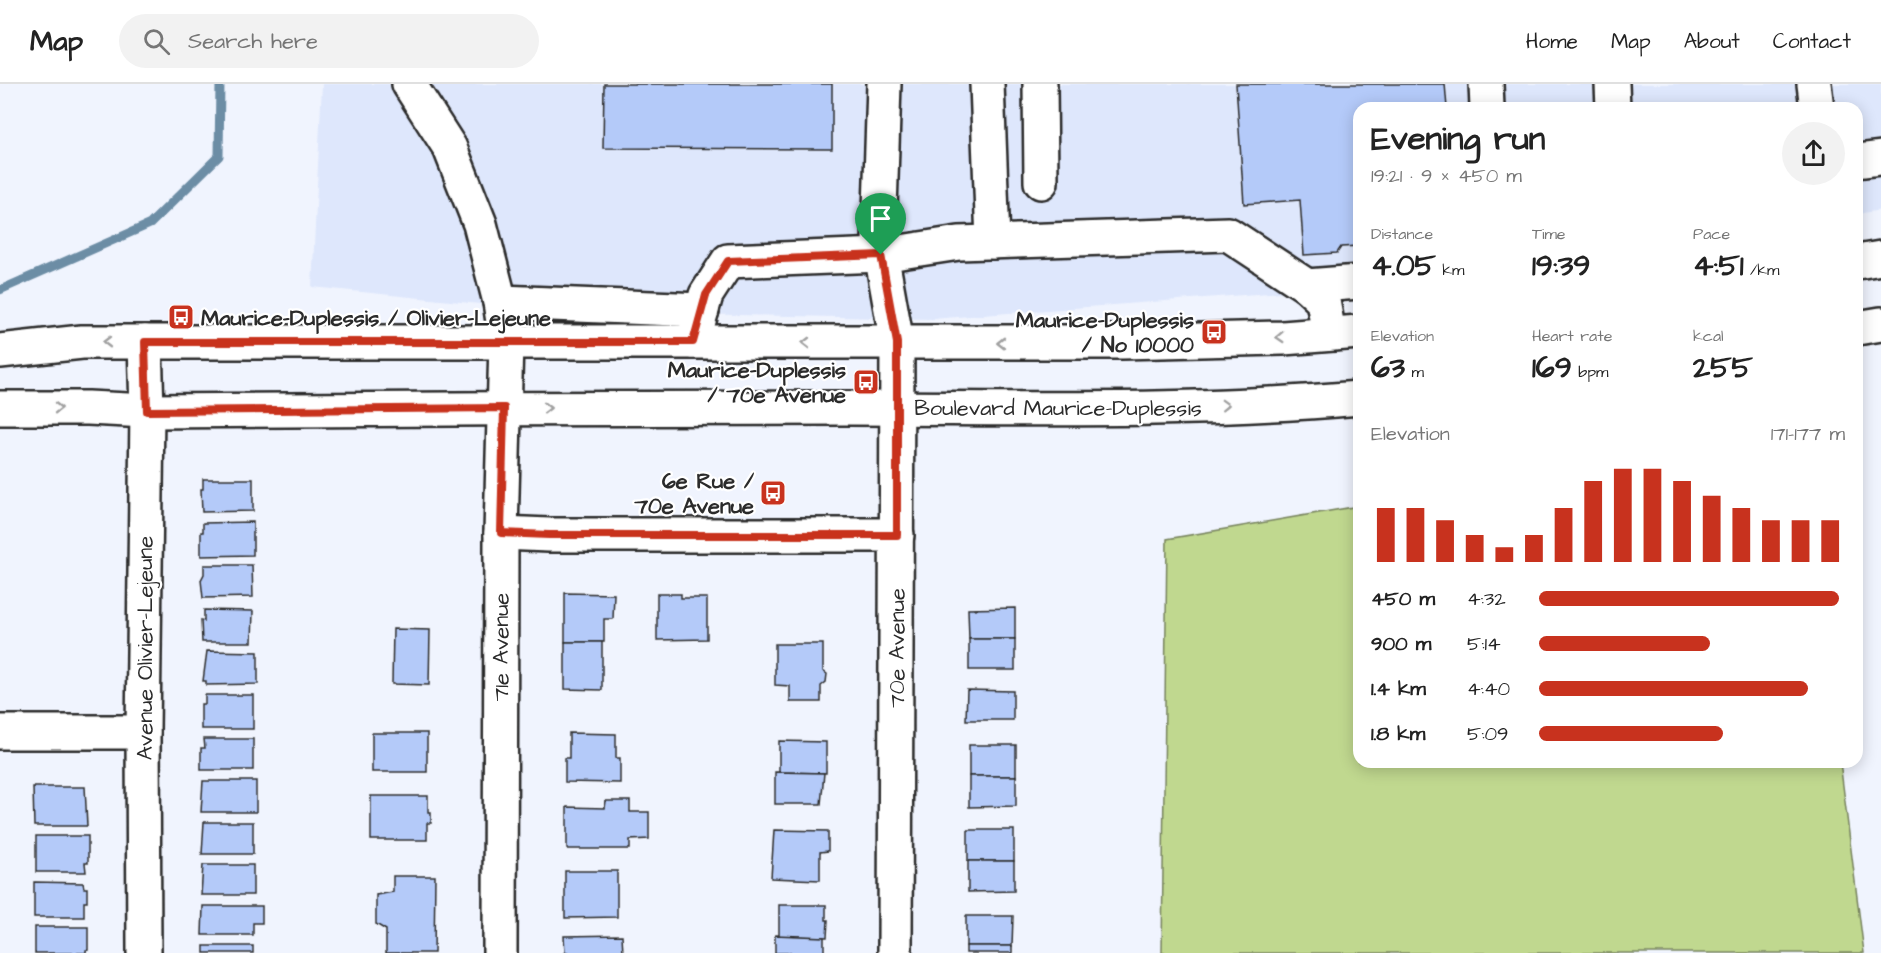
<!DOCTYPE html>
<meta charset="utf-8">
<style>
:root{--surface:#fff;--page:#f2f2f2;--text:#222;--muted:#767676;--line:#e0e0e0;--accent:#c8321e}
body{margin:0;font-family:"Architects Daughter",sans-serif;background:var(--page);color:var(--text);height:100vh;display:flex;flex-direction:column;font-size:22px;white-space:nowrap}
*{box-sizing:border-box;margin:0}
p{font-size:20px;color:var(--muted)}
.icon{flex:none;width:33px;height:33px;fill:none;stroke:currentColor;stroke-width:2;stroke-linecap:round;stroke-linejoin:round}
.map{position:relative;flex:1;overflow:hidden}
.panel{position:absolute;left:1353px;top:18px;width:510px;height:666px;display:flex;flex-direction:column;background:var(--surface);border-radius:18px;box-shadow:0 3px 15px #0003}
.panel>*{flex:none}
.pin{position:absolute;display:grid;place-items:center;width:51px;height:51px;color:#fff;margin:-62px -26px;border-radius:50% 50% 50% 0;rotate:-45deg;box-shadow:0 0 6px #0007}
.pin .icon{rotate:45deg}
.round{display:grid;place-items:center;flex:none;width:63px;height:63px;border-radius:32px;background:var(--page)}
.headline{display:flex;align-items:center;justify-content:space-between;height:102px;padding:0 18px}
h1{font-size:33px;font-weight:700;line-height:45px}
.metrics{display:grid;grid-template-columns:repeat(3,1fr);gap:9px;height:102px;padding:6px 18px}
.metrics div{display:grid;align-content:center}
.metrics b{font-size:30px;font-weight:700}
.metrics small{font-size:16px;font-weight:400}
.metrics p{font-size:16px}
.chart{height:168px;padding:12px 18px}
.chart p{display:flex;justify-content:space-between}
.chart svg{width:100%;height:108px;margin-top:6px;stroke:var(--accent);stroke-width:6}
ul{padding:0 18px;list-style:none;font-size:20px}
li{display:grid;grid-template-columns:96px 72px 1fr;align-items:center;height:45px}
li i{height:15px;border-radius:8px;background:var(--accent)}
header{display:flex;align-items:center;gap:36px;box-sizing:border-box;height:84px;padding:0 30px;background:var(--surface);border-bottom:2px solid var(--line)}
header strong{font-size:28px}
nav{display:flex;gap:33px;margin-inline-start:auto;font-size:21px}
.search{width:420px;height:54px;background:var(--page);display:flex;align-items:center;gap:15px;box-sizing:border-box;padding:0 21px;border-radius:33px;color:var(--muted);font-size:22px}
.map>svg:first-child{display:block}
.built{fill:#dee7fc}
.green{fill:#c0d88f;stroke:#76825d;stroke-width:1.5}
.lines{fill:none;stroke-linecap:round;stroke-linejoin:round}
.stream{stroke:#6c8da5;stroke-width:9}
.building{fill:#b4caf9;stroke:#2b2b2b;stroke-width:1.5}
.minor-casing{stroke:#2b2b2b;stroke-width:38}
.minor{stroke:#fff;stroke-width:33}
.oneway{stroke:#a0a0a0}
.route-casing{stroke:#fff;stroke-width:12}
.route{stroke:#c8321e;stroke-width:8}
.labels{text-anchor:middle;stroke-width:4.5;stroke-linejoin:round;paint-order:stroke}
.poi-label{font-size:22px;font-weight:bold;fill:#2b2b2b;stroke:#fff;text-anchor:end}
.street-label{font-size:22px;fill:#2b2b2b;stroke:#fff}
</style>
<header>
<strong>Map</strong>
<div class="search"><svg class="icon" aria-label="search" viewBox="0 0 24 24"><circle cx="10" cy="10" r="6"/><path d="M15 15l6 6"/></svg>Search here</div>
<nav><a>Home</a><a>Map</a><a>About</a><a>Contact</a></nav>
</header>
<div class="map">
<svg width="1881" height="869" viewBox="0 0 1881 869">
<rect width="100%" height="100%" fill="#f0f4fe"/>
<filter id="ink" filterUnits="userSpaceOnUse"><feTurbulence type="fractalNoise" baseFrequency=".0167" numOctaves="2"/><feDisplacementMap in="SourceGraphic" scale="12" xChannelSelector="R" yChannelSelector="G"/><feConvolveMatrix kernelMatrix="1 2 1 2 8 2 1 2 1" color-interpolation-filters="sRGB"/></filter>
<g filter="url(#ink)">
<polygon class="built" points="322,0 1881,0 1881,126 1857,130 1857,24 1359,24 1359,202 932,235 550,227 312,203"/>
<polygon class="green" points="1359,422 1359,678 1840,678 1864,869 1162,869 1167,455"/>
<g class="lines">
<polyline class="stream" points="0,206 150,140 219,72 220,0"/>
</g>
<g class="building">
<polygon points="604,0 832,0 832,65 603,64"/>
<polygon points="1236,0 1445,0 1447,24 1359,24 1359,162 1341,163 1337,169 1304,171 1300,116 1244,120"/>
<polygon points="203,395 253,395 253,427 202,428 201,405 203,405"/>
<polygon points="253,438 253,471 201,472 201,448 203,448 203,439"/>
<polygon points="204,481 252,481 253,513 203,514 201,496 204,490"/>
<polygon points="565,509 614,510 613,535 604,535 604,558 565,558"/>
<polygon points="657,510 681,510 681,514 707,514 707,555 657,556"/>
<polygon points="1015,524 1015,555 969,555 968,525"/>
<polygon points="204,526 253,527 252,558 202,558 201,536 204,537"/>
<polygon points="393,545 430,546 429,601 392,600"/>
<rect x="969" y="555" width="46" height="31"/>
<polygon points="565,558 602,558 602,606 565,605"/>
<polygon points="775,560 823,560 823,587 827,590 826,598 821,602 821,618 790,618 790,602 775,601"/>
<polygon points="207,567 258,568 258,600 206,601 206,597 203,597"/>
<polygon points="967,606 1013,607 1013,636 966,636"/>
<polygon points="205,611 253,611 253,645 201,645 201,620 205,620"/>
<rect x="372" y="649" width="55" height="39"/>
<polygon points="569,649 616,650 616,674 620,674 620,699 565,698 565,674 569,674"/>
<polygon points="204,655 253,655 253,686 201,686 201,664 205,664"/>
<polygon points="779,657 826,658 826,689 779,688"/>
<rect x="969" y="661" width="47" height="31"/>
<polygon points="775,688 824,689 821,720 775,720"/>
<polygon points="969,692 1016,692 1016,722 969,723"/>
<polygon points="203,697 256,697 256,728 201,728"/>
<polygon points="33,703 85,703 87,742 34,742"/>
<polygon points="371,712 428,712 428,728 431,728 431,739 427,739 427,756 371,756"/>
<polygon points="606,717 630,717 630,728 649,728 649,755 630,756 630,765 567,765 567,723 605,724"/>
<polygon points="204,738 253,738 253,770 202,770"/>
<polygon points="774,746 828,747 828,767 820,768 820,796 771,794"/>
<rect x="968" y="746" width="46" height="31"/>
<polygon points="36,752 88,752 88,779 85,779 86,788 36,788"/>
<polygon points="968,777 1014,777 1014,807 968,808"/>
<polygon points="203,781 253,781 253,811 201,811"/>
<polygon points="565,787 617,787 617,833 565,834"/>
<polygon points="393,792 435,792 434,869 386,869 386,846 376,840 376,811 393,808"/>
<polygon points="34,798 83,799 84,804 87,804 87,818 84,818 84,833 34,833"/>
<polygon points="779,821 826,821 826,836 828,836 827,853 779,852"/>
<polygon points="203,822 262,822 262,839 253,839 253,851 202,851"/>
<polygon points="966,832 1013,832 1012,862 966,862"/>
<polygon points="35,843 88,843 88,866 86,866 86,869 35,869"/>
<polygon points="622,851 623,869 565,869 564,852"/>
<polygon points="775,851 824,853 824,869 775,869"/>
<rect x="204" y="862" width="49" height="7"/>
<rect x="966" y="862" width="46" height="7"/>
</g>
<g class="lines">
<g class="minor-casing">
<g id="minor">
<polyline points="409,0 450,64 480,140 500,218 506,257 501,449 500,869"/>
<polyline points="884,0 879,158 897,259 895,869"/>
<polyline points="987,0 993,158"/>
<polyline points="1040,0 1041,98"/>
<polyline points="1486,0 1487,24"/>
<polyline points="1612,0 1613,24"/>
<polyline points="1814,0 1817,24"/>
<polyline points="1857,77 1881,74"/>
<polyline points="1857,178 1881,174"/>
<polyline points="1307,202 1359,198"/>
<polyline points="500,218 702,226"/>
<polyline points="1857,244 1881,240"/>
<polyline points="693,258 706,211 728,177 881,171 959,159 1228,150 1307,202 1323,217 1329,250"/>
<polyline points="0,267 82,258 1122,258 1283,254 1359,248"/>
<path d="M0,324h88l59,3c233,-2 467,-3 700,-3 171,0 342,5 512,-10"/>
<polyline points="501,449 549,451 897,451"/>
<polyline points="0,648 143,648"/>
<polyline points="144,869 143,648 147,327 145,258"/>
</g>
</g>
<use href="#minor" class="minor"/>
</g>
<defs><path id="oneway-chevron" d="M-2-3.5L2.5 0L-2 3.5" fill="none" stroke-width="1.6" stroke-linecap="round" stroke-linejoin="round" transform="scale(1.5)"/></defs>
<g class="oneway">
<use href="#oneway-chevron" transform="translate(1280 253) rotate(177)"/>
<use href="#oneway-chevron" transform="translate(107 258) rotate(-180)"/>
<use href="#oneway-chevron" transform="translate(806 259) rotate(-180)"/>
<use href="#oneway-chevron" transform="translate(1001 259) rotate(180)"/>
<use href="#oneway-chevron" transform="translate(1225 321) rotate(-2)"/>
<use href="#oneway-chevron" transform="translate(58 324)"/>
<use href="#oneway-chevron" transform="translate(547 324)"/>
</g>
</g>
<g class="lines" filter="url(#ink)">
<g class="route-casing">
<polygon id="route" points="881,171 897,259 897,451 549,451 501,449 504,324 147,327 145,258 693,258 706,211 728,177"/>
</g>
<use href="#route" class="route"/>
</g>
<defs>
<g id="bus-square" transform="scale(1.35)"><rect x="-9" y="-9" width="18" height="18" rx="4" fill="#c8321e" stroke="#fff"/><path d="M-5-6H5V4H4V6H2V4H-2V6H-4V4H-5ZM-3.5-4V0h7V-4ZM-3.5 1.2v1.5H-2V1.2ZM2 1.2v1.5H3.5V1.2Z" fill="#fff"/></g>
</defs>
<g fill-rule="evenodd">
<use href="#bus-square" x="181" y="233"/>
<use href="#bus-square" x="1214" y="248"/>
<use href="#bus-square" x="866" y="298"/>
<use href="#bus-square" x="773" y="409"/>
</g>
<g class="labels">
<g class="poi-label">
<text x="201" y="241" text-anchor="start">Maurice-Duplessis / Olivier-Lejeune</text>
<text x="1194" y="243">Maurice-Duplessis<tspan x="1194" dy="25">/ No 10000</tspan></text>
<text x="846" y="293">Maurice-Duplessis<tspan x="846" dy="25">/ 70e Avenue</tspan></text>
<text x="754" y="404">6e Rue /<tspan x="754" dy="25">70e Avenue</tspan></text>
</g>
<g class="street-label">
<text x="1058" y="331">Boulevard Maurice-Duplessis</text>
<text transform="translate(500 563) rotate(-90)" y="8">71e Avenue</text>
<text transform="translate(144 564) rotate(-90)" y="8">Avenue Olivier-Lejeune</text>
<text transform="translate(896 564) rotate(-90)" y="8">70e Avenue</text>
</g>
</g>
</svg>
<div class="pin" style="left:881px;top:171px;background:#1e9e55"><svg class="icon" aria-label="arrive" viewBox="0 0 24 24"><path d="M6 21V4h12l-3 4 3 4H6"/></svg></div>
<section class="panel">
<div class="headline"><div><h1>Evening run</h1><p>19:21 · 9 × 450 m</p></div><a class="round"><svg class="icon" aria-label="share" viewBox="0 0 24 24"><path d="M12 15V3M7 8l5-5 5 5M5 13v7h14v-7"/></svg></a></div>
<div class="metrics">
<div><p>Distance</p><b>4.05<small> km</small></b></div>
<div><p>Time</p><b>19:39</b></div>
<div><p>Pace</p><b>4:51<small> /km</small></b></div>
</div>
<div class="metrics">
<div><p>Elevation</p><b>63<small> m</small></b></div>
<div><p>Heart rate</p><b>169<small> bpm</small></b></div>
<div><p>kcal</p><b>255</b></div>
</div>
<div class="chart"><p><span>Elevation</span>171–177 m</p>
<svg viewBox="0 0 160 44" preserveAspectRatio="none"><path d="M5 44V22M15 44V22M25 44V27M35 44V33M45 44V38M55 44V33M65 44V22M75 44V11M85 44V6M95 44V6M105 44V11M115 44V17M125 44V22M135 44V27M145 44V27M155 44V27"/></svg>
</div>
<ul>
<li><b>450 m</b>4:32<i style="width:98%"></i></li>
<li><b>900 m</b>5:14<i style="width:56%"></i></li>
<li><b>1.4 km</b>4:40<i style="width:88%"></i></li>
<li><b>1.8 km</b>5:09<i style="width:60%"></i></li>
</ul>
</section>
</div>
